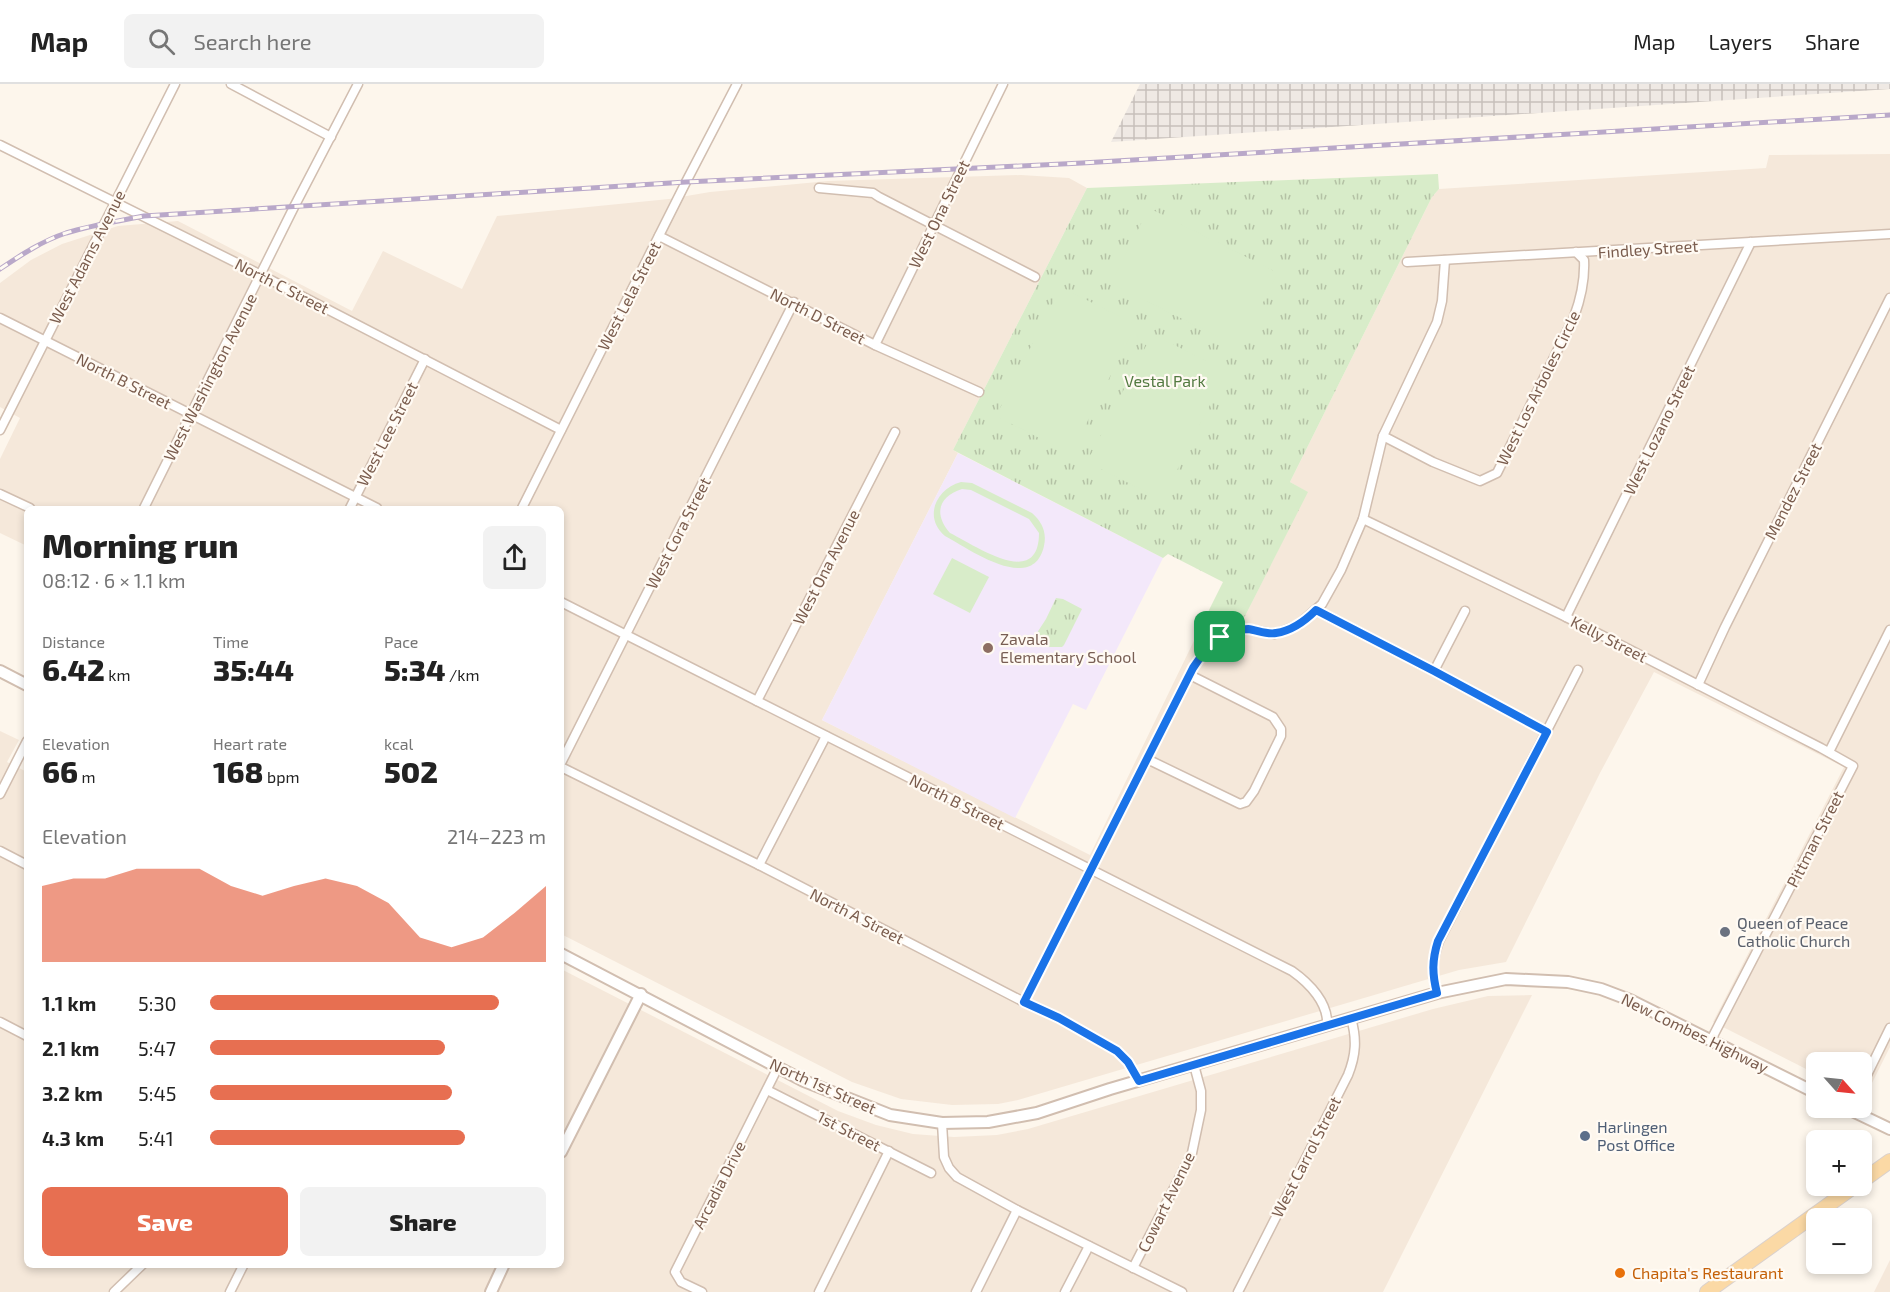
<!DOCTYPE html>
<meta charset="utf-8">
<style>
:root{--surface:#fff;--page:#f2f2f2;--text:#222;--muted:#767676;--line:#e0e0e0;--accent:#e76f51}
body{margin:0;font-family:"Exo 2",sans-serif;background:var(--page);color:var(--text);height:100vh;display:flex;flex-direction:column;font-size:22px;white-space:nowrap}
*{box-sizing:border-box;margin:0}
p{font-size:20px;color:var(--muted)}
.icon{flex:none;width:33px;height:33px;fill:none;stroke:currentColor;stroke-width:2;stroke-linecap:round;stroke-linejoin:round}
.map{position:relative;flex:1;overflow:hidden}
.drawer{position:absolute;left:24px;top:422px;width:540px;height:762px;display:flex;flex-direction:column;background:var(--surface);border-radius:9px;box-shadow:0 3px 9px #0003}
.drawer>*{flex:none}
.needle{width:39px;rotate:117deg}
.tools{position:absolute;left:1806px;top:968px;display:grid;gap:12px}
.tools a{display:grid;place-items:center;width:66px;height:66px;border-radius:9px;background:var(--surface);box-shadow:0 3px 9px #0003;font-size:30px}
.pin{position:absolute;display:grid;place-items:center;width:51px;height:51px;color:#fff;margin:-26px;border-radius:12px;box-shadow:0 3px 9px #0006}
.round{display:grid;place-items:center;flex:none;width:63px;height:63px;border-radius:9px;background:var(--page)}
.overview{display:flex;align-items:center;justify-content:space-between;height:102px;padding:0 18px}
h1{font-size:33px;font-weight:800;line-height:45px}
.metrics{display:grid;grid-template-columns:repeat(3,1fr);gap:9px;height:102px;padding:6px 18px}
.metrics div{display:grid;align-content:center}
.metrics b{font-size:30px;font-weight:800}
.metrics small{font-size:16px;font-weight:400}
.metrics p{font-size:16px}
.chart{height:168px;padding:12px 18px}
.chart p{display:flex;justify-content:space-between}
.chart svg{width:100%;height:108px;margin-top:6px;fill:var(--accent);opacity:.7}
.action{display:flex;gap:12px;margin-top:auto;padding:12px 18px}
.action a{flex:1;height:69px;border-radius:9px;background:var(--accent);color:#fff;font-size:24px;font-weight:800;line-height:69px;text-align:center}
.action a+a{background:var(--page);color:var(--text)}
ul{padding:0 18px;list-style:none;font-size:20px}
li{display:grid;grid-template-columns:96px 72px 1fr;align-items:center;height:45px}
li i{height:15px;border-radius:8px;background:var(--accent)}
header{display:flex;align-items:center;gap:36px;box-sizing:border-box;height:84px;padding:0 30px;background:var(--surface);border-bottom:2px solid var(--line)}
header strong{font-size:28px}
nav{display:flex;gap:33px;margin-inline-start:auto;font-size:21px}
.search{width:420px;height:54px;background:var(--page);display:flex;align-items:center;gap:15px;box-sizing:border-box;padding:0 21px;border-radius:9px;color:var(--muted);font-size:22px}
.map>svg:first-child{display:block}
.residential{fill:#f5e8da}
.industrial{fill:url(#industrial-grid)}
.education{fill:#f3e8fa}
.park{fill:url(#park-tufts)}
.garden{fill:#d8ecc9;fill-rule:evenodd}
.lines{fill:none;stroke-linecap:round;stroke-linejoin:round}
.minor-casing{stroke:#d1beb0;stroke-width:11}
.tertiary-casing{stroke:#d1beb0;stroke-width:14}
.primary-casing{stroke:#dad1cd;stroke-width:16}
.minor{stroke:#fff;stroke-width:8}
.tertiary{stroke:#fff;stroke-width:10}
.primary{stroke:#fbd9a5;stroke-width:14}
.rail-casing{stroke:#b9a8c9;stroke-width:5}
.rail{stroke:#fffaf3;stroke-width:3;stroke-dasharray:9;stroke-linecap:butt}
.route-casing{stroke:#fff;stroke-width:12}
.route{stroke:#1a73e8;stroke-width:8}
.education-dot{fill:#8d6e63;stroke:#fffaf3;stroke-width:2}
.worship-dot{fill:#6b7280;stroke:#fffaf3;stroke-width:2}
.service-dot{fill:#5c6f8a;stroke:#fffaf3;stroke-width:2}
.food-dot{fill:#e8710a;stroke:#fffaf3;stroke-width:2}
.labels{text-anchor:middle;stroke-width:4.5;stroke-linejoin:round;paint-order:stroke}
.street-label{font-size:16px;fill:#7a5c4d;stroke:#fffaf3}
.park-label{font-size:16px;fill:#537a41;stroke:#fffaf3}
.education-label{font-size:16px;fill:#785e54;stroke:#fffaf3;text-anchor:start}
.worship-label{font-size:16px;fill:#5b616d;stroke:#fffaf3;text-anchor:start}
.service-label{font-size:16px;fill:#4e5e75;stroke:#fffaf3;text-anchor:start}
.food-label{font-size:16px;fill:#c56008;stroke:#fffaf3;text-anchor:start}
</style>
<header>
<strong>Map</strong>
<div class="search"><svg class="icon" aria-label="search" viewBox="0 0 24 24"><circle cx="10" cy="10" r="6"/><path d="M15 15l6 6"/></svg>Search here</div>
<nav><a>Map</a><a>Layers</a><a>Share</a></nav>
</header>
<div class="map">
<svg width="1890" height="1208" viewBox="0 0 1890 1208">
<defs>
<pattern id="industrial-grid" width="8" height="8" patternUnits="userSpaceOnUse" patternTransform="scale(1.5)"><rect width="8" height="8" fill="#efe9e4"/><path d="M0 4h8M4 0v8" fill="none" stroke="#c7c0bb"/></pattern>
<pattern id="park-tufts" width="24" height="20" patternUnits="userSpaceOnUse" patternTransform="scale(1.5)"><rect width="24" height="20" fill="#d8ecc9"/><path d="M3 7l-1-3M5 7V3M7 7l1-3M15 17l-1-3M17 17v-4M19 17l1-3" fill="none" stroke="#b4c2a5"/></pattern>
</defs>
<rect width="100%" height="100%" fill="#fdf6ec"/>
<g class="residential">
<polygon points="1890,70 1890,963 1864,1015 1862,1013 1862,978 1816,978 1816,990 1713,938 1844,683 1654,588 1600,689 1506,878 1459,886 1018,1016 998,1020 952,1021 901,1015 852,998 561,850 561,424 27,424 27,462 0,449 0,375 20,334 0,323 0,199 31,176 62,160 118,142 178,137 352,227 383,167 462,205 497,132 669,115 710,108 828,97 1021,91 1069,94 1087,104 953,366 958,369 822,636 1090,771 1206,532 1228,540 1243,536 1307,408 1290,398 1432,113 1439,105 1766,84 1769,71"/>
<polygon points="0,647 19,656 7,678 27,688 27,1180 561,1180 561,885 838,1027 876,1041 913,1050 954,1053 997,1051 1028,1045 1433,925 1488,912 1532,911 1383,1208 0,1208"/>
<polygon points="1890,1176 1890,1208 1874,1208"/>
</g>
<polygon class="industrial" points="1140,0 1890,0 1890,5 1111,58"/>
<polygon class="education" points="958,369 1163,474 1086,626 1073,620 1015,734 822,636"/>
<g class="park">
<polygon points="1438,90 1439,105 1432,113 1290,398 1308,408 1243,536 1228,540 1206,532 1223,498 1168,470 1163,474 953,366 1087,104"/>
<polygon points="1056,514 1063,515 1082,525 1064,561 1062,563 1040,563 1031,558 1046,535"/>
</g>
<g class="garden">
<polygon points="1149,124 1278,189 1240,264 1111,199"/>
<polygon points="1061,203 1136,241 1071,370 996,332"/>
<polygon points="1152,250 1227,287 1162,416 1087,378"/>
<path d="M961,398l11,1 60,30c10,9 15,19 12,33 -11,49 -75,3 -99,-10 -22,-19 -9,-47 16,-54zM962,405l9,1 58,29 10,14c0,58 -64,12 -89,0 -17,-19 -11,-37 12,-44z"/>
<polygon points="952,474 989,493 970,529 933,510"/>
</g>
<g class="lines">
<g class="minor-casing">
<g id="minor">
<polyline points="231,0 331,53"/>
<polyline points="0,61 261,191 561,346"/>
<polyline points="819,104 873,109 879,113 1035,193"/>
<polyline points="659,152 875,261 979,308"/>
<polyline points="1407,178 1890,150"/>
<polyline points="0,234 377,424"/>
<polyline points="875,261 1003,0"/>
<polyline points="0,346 175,0"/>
<path d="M1383,352l50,26 47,19 17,-8 77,-156c7,-19 11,-37 10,-57l-8,-8"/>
<polyline points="0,410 30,424"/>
<polyline points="144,424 294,123 358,0"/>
<polyline points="350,424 425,275"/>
<polyline points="522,424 686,98 737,0"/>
<polyline points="1363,435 1566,533 1821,664 1853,682 1711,956"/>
<path d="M561,518l731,369c17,12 37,32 35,55"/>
<polyline points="1316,526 1434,587 1547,648"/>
<polyline points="1566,533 1751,158"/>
<polyline points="1434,587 1465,527"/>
<polyline points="1698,601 1725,543 1890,214"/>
<polyline points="757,617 895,348"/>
<polyline points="1829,668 1890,546"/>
<polyline points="1147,675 1240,720 1246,718 1254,707 1281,652 1281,645 1273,633 1190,591"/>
<polyline points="561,679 794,218"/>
<polyline points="561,683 759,781 1024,918 1059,934 1117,967 1128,978 1139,997"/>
<polyline points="0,710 27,657"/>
<polyline points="0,767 27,781"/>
<polyline points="759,781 826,652"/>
<path d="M1437,909c-5,-19 -5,-33 2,-52l139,-271"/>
<polyline points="1024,918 1193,584 1205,565 1220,553 1238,547 1248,545 1275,550 1298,541 1322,520 1341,486 1363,435 1383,352 1437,238 1442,217 1445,176"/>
<polyline points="0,938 27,952"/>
<polyline points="1862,1001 1890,944"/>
<polyline points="767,1006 931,1089"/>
<polyline points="942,1039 944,1073 949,1084 957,1093 1017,1126 1182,1208"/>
<polyline points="1133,1184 1192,1069 1201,1026 1201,1007 1194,981"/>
<polyline points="114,1208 143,1180"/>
<polyline points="230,1208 244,1180"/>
<polyline points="702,1208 681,1198 675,1188 778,983"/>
<polyline points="819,1208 889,1067"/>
<polyline points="976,1208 1017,1126"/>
<polyline points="1065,1208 1089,1162"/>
<path d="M1238,1208l110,-217c8,-20 9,-36 3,-57"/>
</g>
</g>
<g class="tertiary-casing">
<g id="tertiary">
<polyline points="0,587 27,601"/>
<polyline points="561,870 804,997 890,1031 942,1039 988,1038 1037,1029 1110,1005 1437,909 1506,895 1568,898 1601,905 1630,916 1816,1009"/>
<polyline points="1844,1023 1890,1045"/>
<polyline points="561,1068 641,910"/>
<polyline points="491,1208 504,1180"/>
</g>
</g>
<g class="primary-casing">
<g id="primary">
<polyline points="1862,1097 1890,1077"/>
<polyline points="1707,1208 1856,1101"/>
</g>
</g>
<use href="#minor" class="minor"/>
<use href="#tertiary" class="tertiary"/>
<use href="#primary" class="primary"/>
<g class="rail-casing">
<path id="rail" d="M0,185c21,-14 42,-28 66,-36 26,-8 52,-12 78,-17l542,-34 396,-19 808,-48"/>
</g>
<use href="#rail" class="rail"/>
</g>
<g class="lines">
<g class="route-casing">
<path id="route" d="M1316,526l118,61 113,61 -109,209c-6,19 -6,33 -1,52l-298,88 -11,-19 -11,-11 -58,-33 -35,-16 169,-334c13,-20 29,-39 55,-39 9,1 19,6 28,4 15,-2 29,-12 40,-23z"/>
</g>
<use href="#route" class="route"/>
</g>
<circle class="education-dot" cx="988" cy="564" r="6"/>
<circle class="worship-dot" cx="1725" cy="848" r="6"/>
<circle class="service-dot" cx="1585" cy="1052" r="6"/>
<circle class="food-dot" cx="1620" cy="1189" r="6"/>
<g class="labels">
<g class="street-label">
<text transform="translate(939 130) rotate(-64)" y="6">West Ona Street</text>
<text transform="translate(1648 165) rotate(-4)" y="6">Findley Street</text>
<text transform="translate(87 173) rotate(-63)" y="6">West Adams Avenue</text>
<text transform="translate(282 202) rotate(27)" y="6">North C Street</text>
<text transform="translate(629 212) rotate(-63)" y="6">West Lela Street</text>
<text transform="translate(818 232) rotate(27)" y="6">North D Street</text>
<text transform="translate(210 293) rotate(-63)" y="6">West Washington Avenue</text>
<text transform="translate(124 297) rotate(27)" y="6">North B Street</text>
<text transform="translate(1538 304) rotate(-64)" y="6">West Los Arboles Circle</text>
<text transform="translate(1659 346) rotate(-64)" y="6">West Lozano Street</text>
<text transform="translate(387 350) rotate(-63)" y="6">West Lee Street</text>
<text transform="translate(1793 407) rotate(-63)" y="6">Mendez Street</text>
<text transform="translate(678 449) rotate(-63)" y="6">West Cora Street</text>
<text transform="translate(826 483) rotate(-63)" y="6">West Ona Avenue</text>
<text transform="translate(1609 555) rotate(27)" y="6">Kelly Street</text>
<text transform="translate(957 718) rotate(27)" y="6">North B Street</text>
<text transform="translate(1815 755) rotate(-63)" y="6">Pittman Street</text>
<text transform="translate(857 832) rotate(27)" y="6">North A Street</text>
<text transform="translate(1695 949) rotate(26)" y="6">New Combes Highway</text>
<text transform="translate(823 1002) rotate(24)" y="6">North 1st Street</text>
<text transform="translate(849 1047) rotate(27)" y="6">1st Street</text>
<text transform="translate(1306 1073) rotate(-63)" y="6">West Carrol Street</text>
<text transform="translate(719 1101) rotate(-63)" y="6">Arcadia Drive</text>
<text transform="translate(1166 1118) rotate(-64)" y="6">Cowart Avenue</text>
</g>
<g class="park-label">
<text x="1165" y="303">Vestal Park</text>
</g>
<g class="education-label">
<text x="1000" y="561">Zavala<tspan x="1000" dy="18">Elementary School</tspan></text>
</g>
<g class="worship-label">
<text x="1737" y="845">Queen of Peace<tspan x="1737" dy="18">Catholic Church</tspan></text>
</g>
<g class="service-label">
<text x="1597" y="1049">Harlingen<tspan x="1597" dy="18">Post Office</tspan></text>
</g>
<g class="food-label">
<text x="1632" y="1195">Chapita's Restaurant</text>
</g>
</g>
</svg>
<div class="tools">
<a><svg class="needle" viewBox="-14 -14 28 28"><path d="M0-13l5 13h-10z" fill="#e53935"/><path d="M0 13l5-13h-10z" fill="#767676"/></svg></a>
<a>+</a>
<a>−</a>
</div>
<div class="pin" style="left:1220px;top:553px;background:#1e9e55"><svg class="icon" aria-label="arrive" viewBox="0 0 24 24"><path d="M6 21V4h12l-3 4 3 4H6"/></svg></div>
<section class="drawer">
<div class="overview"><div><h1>Morning run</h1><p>08:12 · 6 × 1.1 km</p></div><a class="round"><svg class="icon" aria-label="share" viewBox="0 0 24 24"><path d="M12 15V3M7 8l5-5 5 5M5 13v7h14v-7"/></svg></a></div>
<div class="metrics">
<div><p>Distance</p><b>6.42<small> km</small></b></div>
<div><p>Time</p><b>35:44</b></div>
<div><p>Pace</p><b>5:34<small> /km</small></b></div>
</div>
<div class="metrics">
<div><p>Elevation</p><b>66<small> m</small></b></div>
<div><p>Heart rate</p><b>168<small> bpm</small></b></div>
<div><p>kcal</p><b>502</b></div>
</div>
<div class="chart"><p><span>Elevation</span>214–223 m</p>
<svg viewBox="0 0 160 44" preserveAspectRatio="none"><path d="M0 44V13L10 10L20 10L30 6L40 6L50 6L60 13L70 17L80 13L90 10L100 13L110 20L120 34L130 38L140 34L150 24L160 13V44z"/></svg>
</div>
<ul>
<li><b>1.1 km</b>5:30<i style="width:86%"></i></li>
<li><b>2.1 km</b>5:47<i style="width:70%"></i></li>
<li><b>3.2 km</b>5:45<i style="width:72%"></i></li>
<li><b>4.3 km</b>5:41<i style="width:76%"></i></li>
</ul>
<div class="action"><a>Save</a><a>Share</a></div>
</section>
</div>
